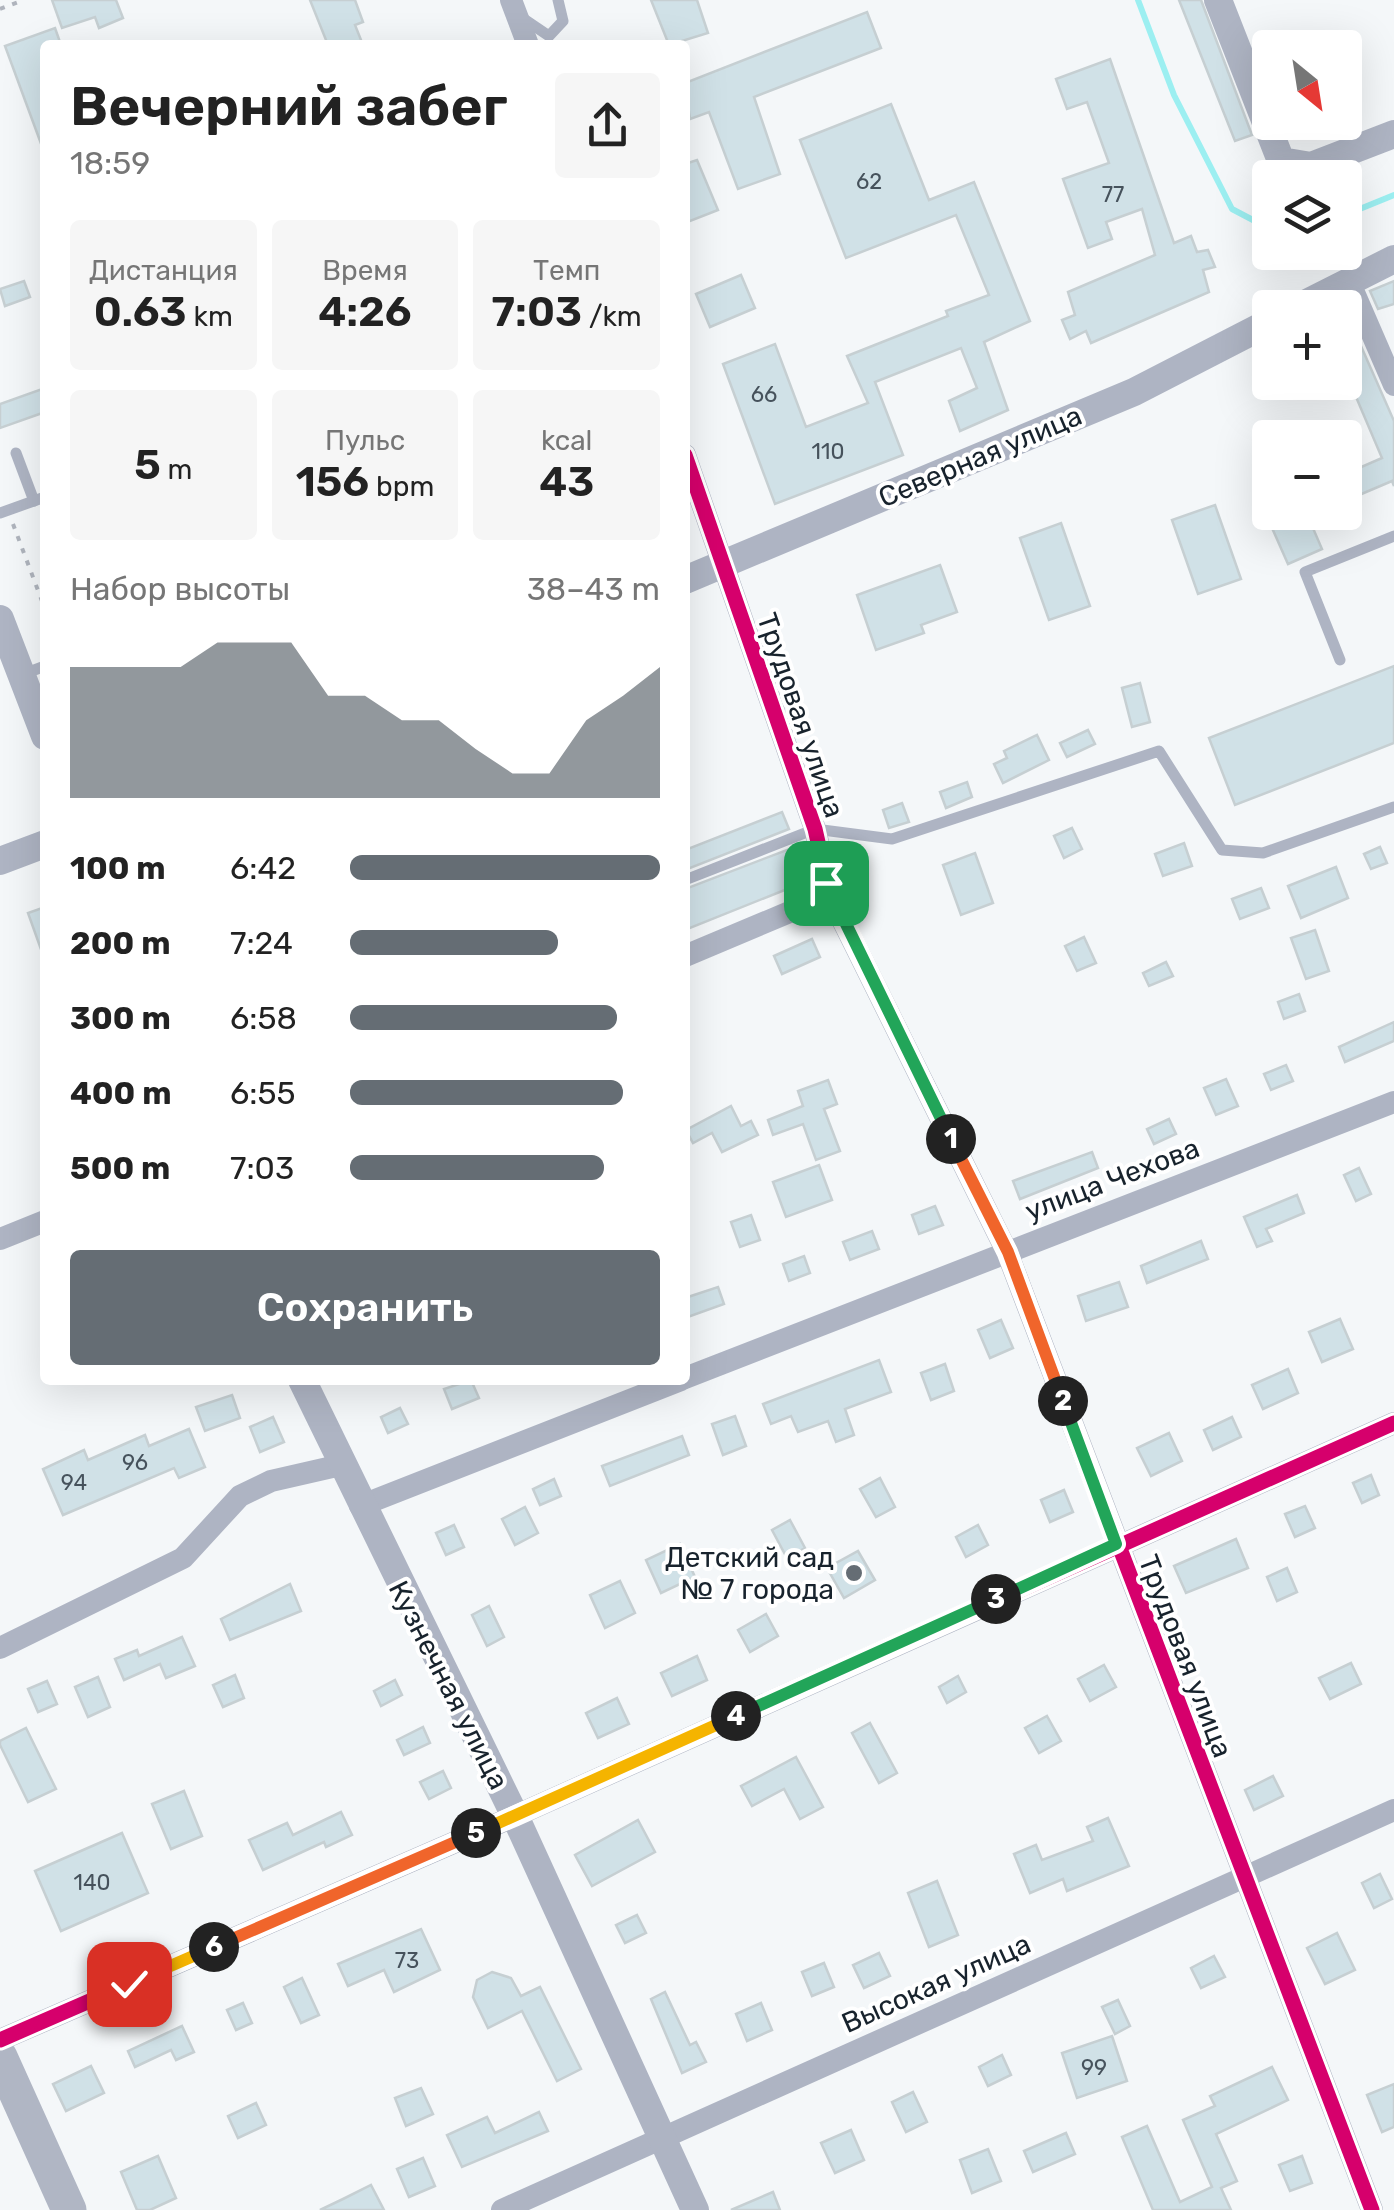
<!DOCTYPE html>
<html lang="ru">
<meta charset="utf-8">
<style>
:root{--surface:#fff;--page:#f6f6f6;--text:#222;--muted:#767676;--accent:#656d74}
body{margin:0;font-family:Rubik,sans-serif;background:var(--page);color:var(--text);height:100vh;display:flex;flex-direction:column;font-size:38px;white-space:nowrap}
*{box-sizing:border-box;margin:0}
p{font-size:32px;color:var(--muted)}
.icon{flex:none;width:55px;height:55px;fill:none;stroke:currentColor;stroke-width:2;stroke-linecap:round;stroke-linejoin:round}
.map{position:relative;flex:1;overflow:hidden}
.drawer{position:absolute;left:40px;top:40px;width:650px;height:1345px;display:flex;flex-direction:column;background:var(--surface);border-radius:10px;box-shadow:0 10px 40px #0002}
.drawer>*{flex:none}
.needle{width:65px;rotate:150deg}
.buttons{position:absolute;left:1252px;top:30px;display:grid;gap:20px}
.buttons a{display:grid;place-items:center;width:110px;height:110px;border-radius:10px;background:var(--surface);box-shadow:0 10px 40px #0002;font-size:50px}
.pin{position:absolute;display:grid;place-items:center;width:85px;height:85px;color:#fff;margin:-42px;border-radius:20px;box-shadow:0 5px 15px #0006}
.km{position:absolute;width:50px;height:50px;margin:-25px;border-radius:50%;background:#222;color:#fff;font-size:28px;line-height:50px;text-align:center}
.round{display:grid;place-items:center;flex:none;width:105px;height:105px;border-radius:10px;background:var(--page)}
.summary{display:flex;align-items:center;justify-content:space-between;height:170px;padding:0 30px}
h1{font-size:55px;font-weight:600;line-height:75px}
.stats{display:grid;grid-template-columns:repeat(3,1fr);gap:15px;height:170px;padding:10px 30px}
.stats div{display:grid;align-content:center;border-radius:10px;background:var(--page);text-align:center}
.stats b{font-size:42px;font-weight:600}
.stats small{font-size:28px;font-weight:400}
.stats p{font-size:28px}
.chart{height:280px;padding:20px 30px}
.chart p{display:flex;justify-content:space-between}
.chart svg{width:100%;height:180px;margin-top:10px;fill:var(--accent);opacity:.7}
.action{display:flex;gap:20px;margin-top:auto;padding:20px 30px}
.action a{flex:1;height:115px;border-radius:10px;background:var(--accent);color:#fff;font-size:40px;font-weight:600;line-height:115px;text-align:center}
ul{padding:0 30px;list-style:none;font-size:32px}
li{display:grid;grid-template-columns:160px 120px 1fr;align-items:center;height:75px}
li i{height:25px;border-radius:12px;background:var(--accent)}
.map>svg:first-child{display:block}
.lines{fill:none;stroke-linecap:round;stroke-linejoin:round}
.stream{stroke:#9ceff1;stroke-width:6}
.building{fill:#d0e1e7;stroke:#c6cfd2;stroke-width:2.5}
.path{stroke:#afb4bd;stroke-width:4;stroke-dasharray:5 8;stroke-linecap:butt}
.service{stroke:#aeb4c3;stroke-width:11}
.minor{stroke:#aeb4c3;stroke-width:22}
.tertiary{stroke:#aeb4c3;stroke-width:28}
.primary{stroke:#b0b6c4;stroke-width:35}
.cycleway-casing{stroke:#fff;stroke-width:21}
.cycleway{stroke:#d6006c;stroke-width:15}
.split-1-casing{stroke:#fff;stroke-width:20}
.split-2-casing{stroke:#fff;stroke-width:20}
.split-3-casing{stroke:#fff;stroke-width:20}
.split-4-casing{stroke:#fff;stroke-width:20}
.split-5-casing{stroke:#fff;stroke-width:20}
.split-6-casing{stroke:#fff;stroke-width:20}
.split-7-casing{stroke:#fff;stroke-width:20}
.split-1{stroke:#22a559;stroke-width:12}
.split-2{stroke:#f0652b;stroke-width:12}
.split-3{stroke:#22a559;stroke-width:12}
.split-4{stroke:#22a559;stroke-width:12}
.split-5{stroke:#f5b400;stroke-width:12}
.split-6{stroke:#f0652b;stroke-width:12}
.split-7{stroke:#f5b400;stroke-width:12}
.poi-dot{fill:#656d74;stroke:#fff;stroke-width:4}
.labels{text-anchor:middle;stroke-width:8;stroke-linejoin:round;paint-order:stroke}
.number-label{font-size:22px;fill:#46525c}
.street-label{font-size:28px;fill:#18232d;stroke:#fff}
.poi-label{font-size:28px;fill:#18232d;stroke:#fff;text-anchor:end}
</style>
<div class="map">
<svg width="1394" height="2210" viewBox="0 0 1394 2210">
<rect width="100%" height="100%" fill="#f4f7f9"/>
<g class="lines">
<g class="stream">
<polyline points="1138,0 1174,95 1232,209 1270,229"/>
<polyline points="1345,215 1394,195"/>
</g>
</g>
<g class="building">
<polygon points="52,0 116,0 123,18 99,28 95,17 62,28"/>
<polygon points="310,0 355,0 363,22 355,25 363,45 328,45"/>
<polygon points="651,0 697,0 708,33 669,45"/>
<polygon points="1179,0 1201,0 1252,135 1235,141"/>
<polygon points="867,12 881,48 754,97 780,174 738,189 709,112 690,119 685,83"/>
<polygon points="55,28 61,45 45,45 43,149 5,46"/>
<polygon points="1110,59 1174,243 1191,236 1197,252 1208,250 1215,267 1203,270 1209,292 1091,343 1086,331 1070,339 1062,320 1075,315 1068,292 1155,255 1142,209 1106,222 1112,239 1088,248 1063,179 1109,163 1087,102 1067,109 1056,79"/>
<polygon points="891,104 929,200 974,182 1030,321 984,342 1008,410 960,431 949,401 977,388 961,348 875,382 903,455 775,504 723,364 775,344 806,427 868,403 847,356 948,316 946,311 989,295 956,215 846,258 800,140"/>
<polygon points="697,160 718,210 685,223 685,164"/>
<polygon points="741,275 755,308 710,327 696,294"/>
<polygon points="24,281 30,297 5,306 0,289"/>
<polygon points="1394,281 1394,304 1378,309 1370,291"/>
<polygon points="1357,337 1394,421 1394,486 1392,481 1345,501 1345,474 1382,458 1345,371 1345,343"/>
<polygon points="45,388 45,412 0,428 0,404"/>
<polygon points="1215,505 1241,579 1198,594 1172,520"/>
<polygon points="1265,512 1306,512 1322,549 1288,564"/>
<polygon points="1061,523 1090,606 1049,620 1020,538"/>
<polygon points="940,565 957,612 921,625 924,633 876,650 857,595"/>
<polygon points="1394,666 1394,743 1235,805 1209,738"/>
<polygon points="1140,683 1150,722 1132,727 1122,688"/>
<polygon points="1088,730 1095,744 1067,757 1060,743"/>
<polygon points="1037,735 1049,760 1003,783 994,764 1007,758 1004,751"/>
<polygon points="967,782 972,797 946,808 940,792"/>
<polygon points="902,803 909,822 889,828 883,810"/>
<polygon points="782,812 789,829 685,870 685,850"/>
<polygon points="1072,828 1082,849 1064,858 1054,836"/>
<polygon points="1184,843 1192,866 1163,876 1155,854"/>
<polygon points="1380,847 1387,863 1371,869 1364,854"/>
<polygon points="792,848 807,881 685,930 685,889"/>
<polygon points="975,853 993,903 961,915 943,865"/>
<polygon points="1336,867 1348,898 1301,918 1288,886"/>
<polygon points="1261,888 1269,908 1240,919 1232,899"/>
<polygon points="45,907 45,954 43,955 28,913"/>
<polygon points="1315,930 1329,971 1306,979 1291,938"/>
<polygon points="1084,937 1096,963 1077,971 1065,946"/>
<polygon points="812,939 820,957 782,974 774,956"/>
<polygon points="1166,962 1173,976 1149,986 1143,973"/>
<polygon points="1299,994 1305,1011 1284,1019 1278,1002"/>
<polygon points="1394,1022 1394,1041 1345,1062 1339,1047"/>
<polygon points="1286,1065 1293,1081 1271,1090 1264,1074"/>
<polygon points="1226,1079 1238,1106 1216,1115 1204,1088"/>
<polygon points="828,1080 837,1104 824,1109 840,1151 816,1160 803,1124 773,1135 768,1120 803,1106 798,1091"/>
<polygon points="731,1106 741,1126 751,1121 758,1135 722,1152 712,1133 693,1143 686,1130"/>
<polygon points="1169,1119 1176,1134 1154,1144 1147,1129"/>
<polygon points="1092,1152 1098,1168 1020,1199 1013,1181"/>
<polygon points="819,1165 832,1200 786,1217 773,1182"/>
<polygon points="1359,1168 1371,1194 1356,1201 1344,1175"/>
<polygon points="1297,1195 1304,1213 1266,1229 1272,1241 1257,1247 1244,1217"/>
<polygon points="935,1206 943,1225 919,1234 912,1215"/>
<polygon points="751,1215 760,1240 740,1247 731,1222"/>
<polygon points="872,1231 879,1249 850,1260 843,1242"/>
<polygon points="1201,1241 1208,1259 1147,1283 1141,1266"/>
<polygon points="804,1256 810,1273 789,1281 783,1264"/>
<polygon points="1119,1282 1128,1307 1086,1321 1078,1296"/>
<polygon points="718,1287 724,1304 685,1318 685,1298"/>
<polygon points="1340,1319 1353,1349 1322,1362 1309,1332"/>
<polygon points="1001,1320 1013,1348 990,1358 978,1330"/>
<polygon points="879,1360 891,1392 845,1409 854,1435 836,1442 828,1421 798,1432 791,1416 771,1424 763,1404"/>
<polygon points="945,1364 954,1391 931,1400 921,1373"/>
<polygon points="1288,1369 1298,1393 1263,1409 1252,1385"/>
<polygon points="471,1380 479,1398 452,1409 444,1389"/>
<polygon points="232,1395 240,1418 205,1431 196,1407"/>
<polygon points="400,1408 408,1424 388,1433 381,1417"/>
<polygon points="735,1416 746,1446 723,1455 712,1424"/>
<polygon points="273,1417 284,1442 260,1452 250,1427"/>
<polygon points="1232,1417 1241,1437 1213,1450 1204,1430"/>
<polygon points="189,1429 205,1467 179,1478 174,1468 63,1515 43,1469 84,1450 88,1460 145,1435 149,1446"/>
<polygon points="1169,1433 1182,1461 1151,1476 1137,1448"/>
<polygon points="682,1436 689,1455 610,1486 602,1466"/>
<polygon points="1371,1475 1379,1495 1362,1503 1353,1483"/>
<polygon points="880,1478 895,1507 876,1517 860,1489"/>
<polygon points="554,1479 561,1496 540,1505 533,1489"/>
<polygon points="1064,1490 1073,1512 1050,1522 1041,1500"/>
<polygon points="1305,1506 1315,1528 1295,1537 1285,1514"/>
<polygon points="525,1507 538,1533 515,1545 502,1519"/>
<polygon points="790,1520 805,1548 787,1558 772,1530"/>
<polygon points="454,1525 464,1547 446,1555 436,1533"/>
<polygon points="978,1525 988,1545 966,1557 956,1537"/>
<polygon points="1236,1539 1248,1568 1186,1593 1174,1566"/>
<polygon points="680,1544 695,1577 661,1593 646,1560"/>
<polygon points="858,1551 875,1580 844,1598 827,1568"/>
<polygon points="1287,1568 1297,1592 1277,1601 1267,1577"/>
<polygon points="620,1581 635,1613 605,1628 590,1595"/>
<polygon points="290,1584 301,1611 230,1640 221,1619"/>
<polygon points="489,1606 504,1637 487,1646 472,1615"/>
<polygon points="766,1614 778,1636 750,1652 738,1630"/>
<polygon points="182,1637 195,1666 166,1678 160,1664 124,1680 115,1659 137,1650 139,1656"/>
<polygon points="697,1656 707,1680 672,1696 661,1673"/>
<polygon points="1351,1663 1361,1684 1330,1699 1319,1678"/>
<polygon points="1104,1665 1116,1687 1090,1701 1078,1679"/>
<polygon points="235,1675 244,1698 223,1707 213,1685"/>
<polygon points="958,1676 966,1692 947,1703 939,1687"/>
<polygon points="98,1677 110,1707 88,1717 75,1687"/>
<polygon points="395,1680 402,1695 381,1706 374,1691"/>
<polygon points="47,1681 57,1704 38,1712 28,1689"/>
<polygon points="617,1698 629,1724 598,1738 586,1713"/>
<polygon points="1047,1716 1061,1741 1039,1753 1025,1728"/>
<polygon points="870,1723 897,1773 879,1783 852,1733"/>
<polygon points="423,1727 430,1743 404,1755 397,1740"/>
<polygon points="26,1728 56,1789 28,1802 0,1745 0,1741"/>
<polygon points="796,1757 823,1807 800,1819 784,1789 752,1806 741,1786"/>
<polygon points="443,1771 451,1788 429,1799 420,1782"/>
<polygon points="1273,1776 1283,1796 1254,1810 1245,1790"/>
<polygon points="184,1791 202,1836 171,1849 152,1804"/>
<polygon points="341,1812 352,1835 326,1847 324,1842 263,1870 249,1840 287,1823 293,1835"/>
<polygon points="1108,1818 1129,1866 1067,1891 1063,1879 1030,1893 1014,1854 1036,1845 1042,1860 1093,1841 1087,1827"/>
<polygon points="638,1820 655,1852 592,1886 575,1855"/>
<polygon points="122,1833 148,1893 61,1931 35,1871"/>
<polygon points="1380,1874 1392,1899 1374,1908 1362,1883"/>
<polygon points="937,1881 958,1935 929,1947 908,1893"/>
<polygon points="637,1915 646,1933 625,1943 616,1925"/>
<polygon points="421,1929 440,1970 394,1992 384,1970 348,1986 338,1964"/>
<polygon points="1337,1933 1355,1970 1325,1984 1307,1948"/>
<polygon points="879,1953 890,1976 864,1988 853,1965"/>
<polygon points="1214,1956 1225,1977 1201,1988 1191,1968"/>
<polygon points="824,1963 834,1987 812,1996 802,1972"/>
<polygon points="492,1972 511,1978 521,1996 540,1987 581,2069 557,2081 522,2011 488,2028 473,1997 477,1980"/>
<polygon points="302,1978 319,2015 301,2023 284,1987"/>
<polygon points="665,1992 690,2045 696,2042 706,2062 682,2073 651,1999"/>
<polygon points="1118,2000 1130,2026 1115,2034 1102,2007"/>
<polygon points="243,2003 252,2023 236,2030 227,2010"/>
<polygon points="761,2003 772,2030 747,2041 736,2014"/>
<polygon points="182,2026 194,2052 176,2060 171,2050 135,2067 128,2051"/>
<polygon points="1112,2036 1127,2081 1077,2098 1062,2053"/>
<polygon points="1002,2055 1011,2075 988,2086 979,2067"/>
<polygon points="91,2066 104,2093 66,2111 53,2084"/>
<polygon points="1272,2067 1288,2100 1216,2134 1237,2181 1221,2188 1231,2210 1153,2210 1122,2137 1147,2126 1180,2202 1212,2187 1183,2120 1215,2106 1210,2096"/>
<polygon points="1394,2084 1394,2127 1382,2132 1367,2095"/>
<polygon points="421,2088 433,2114 406,2126 395,2098"/>
<polygon points="913,2092 927,2122 906,2132 892,2102"/>
<polygon points="256,2103 266,2125 238,2138 228,2116"/>
<polygon points="539,2112 548,2131 462,2167 447,2135 487,2117 495,2133"/>
<polygon points="851,2130 864,2160 835,2173 821,2143"/>
<polygon points="1066,2133 1075,2154 1033,2172 1024,2151"/>
<polygon points="988,2149 1001,2181 972,2193 960,2160"/>
<polygon points="158,2156 176,2198 150,2210 137,2210 121,2172"/>
<polygon points="1302,2156 1312,2183 1290,2191 1279,2165"/>
<polygon points="423,2158 435,2186 409,2197 397,2169"/>
<polygon points="371,2185 384,2210 320,2210 343,2199"/>
<polygon points="773,2192 780,2210 731,2210"/>
</g>
<g class="lines">
<g class="path">
<polyline points="0,9 24,0"/>
<polyline points="13,524 45,609"/>
</g>
<g class="service">
<polyline points="521,17 549,36 563,21 558,0"/>
<polyline points="16,453 34,501"/>
<polyline points="0,513 45,497"/>
<polyline points="1340,660 1305,572 1394,536"/>
<polyline points="21,675 45,666"/>
<polyline points="685,880 815,829 892,839 1159,751 1222,850 1263,853 1394,807"/>
</g>
<g class="minor">
<polyline points="511,0 528,45"/>
<polyline points="1349,281 1394,385"/>
<polyline points="685,455 815,829 830,895 1007,1252 1372,2210"/>
<polyline points="685,956 830,895"/>
<polyline points="0,1239 45,1221"/>
<polyline points="685,1378 1394,1102"/>
<polyline points="360,1506 681,1380"/>
<polyline points="0,1648 183,1558 240,1496 271,1481 341,1465"/>
<polyline points="0,2040 515,1816 1394,1423"/>
<polyline points="502,2210 1394,1810"/>
</g>
<g class="tertiary">
<polyline points="1218,0 1281,161 1311,166 1394,134"/>
<polyline points="1297,308 1394,259"/>
<polyline points="685,580 1134,392 1270,322"/>
<polyline points="0,619 45,736"/>
<polyline points="0,861 45,844"/>
<polyline points="302,1380 515,1816 695,2210"/>
</g>
<polyline class="primary" points="0,2057 69,2210"/>
<g class="cycleway-casing">
<g id="cycleway">
<polyline points="685,455 815,829 830,895 1007,1252 1372,2210"/>
<polyline points="0,2040 515,1816 1394,1423"/>
</g>
</g>
<use href="#cycleway" class="cycleway"/>
</g>
<g class="lines">
<g class="split-1-casing">
<polyline id="split-1" points="826,883 951,1139"/>
</g>
<g class="split-2-casing">
<polyline id="split-2" points="951,1139 1008,1252 1063,1401"/>
</g>
<g class="split-3-casing">
<polyline id="split-3" points="996,1599 1116,1544 1063,1401"/>
</g>
<g class="split-4-casing">
<polyline id="split-4" points="736,1716 996,1599"/>
</g>
<g class="split-5-casing">
<polyline id="split-5" points="476,1833 736,1716"/>
</g>
<g class="split-6-casing">
<polyline id="split-6" points="214,1947 476,1833"/>
</g>
<g class="split-7-casing">
<polyline id="split-7" points="129,1984 214,1947"/>
</g>
<use href="#split-1" class="split-1"/>
<use href="#split-2" class="split-2"/>
<use href="#split-3" class="split-3"/>
<use href="#split-4" class="split-4"/>
<use href="#split-5" class="split-5"/>
<use href="#split-6" class="split-6"/>
<use href="#split-7" class="split-7"/>
</g>
<circle class="poi-dot" cx="854" cy="1573" r="10"/>
<g class="labels">
<g class="number-label">
<text x="869" y="189">62</text>
<text x="1113" y="202">77</text>
<text x="764" y="402">66</text>
<text x="828" y="459">110</text>
<text x="135" y="1470">96</text>
<text x="74" y="1490">94</text>
<text x="92" y="1890">140</text>
<text x="407" y="1968">73</text>
<text x="1094" y="2075">99</text>
</g>
<g class="street-label">
<text transform="translate(980 456) rotate(-23)" y="10">Северная улица</text>
<text transform="translate(801 715) rotate(71)" y="10">Трудовая улица</text>
<text transform="translate(1112 1179) rotate(-21)" y="10">улица Чехова</text>
<text transform="translate(1186 1656) rotate(69)" y="10">Трудовая улица</text>
<text transform="translate(449 1685) rotate(63)" y="10">Кузнечная улица</text>
<text transform="translate(936 1983) rotate(-24)" y="10">Высокая улица</text>
</g>
<g class="poi-label">
<text x="834" y="1567">Детский сад<tspan x="834" dy="32">№ 7 города</tspan></text>
</g>
</g>
</svg>
<div class="buttons">
<a><svg class="needle" viewBox="-14 -14 28 28"><path d="M0-13l5 13h-10z" fill="#e53935"/><path d="M0 13l5-13h-10z" fill="#767676"/></svg></a>
<a><svg class="icon" aria-label="layers" viewBox="0 0 24 24"><path d="M12 4l9 5-9 5-9-5zM3 14l9 5 9-5"/></svg></a>
<a>+</a>
<a>−</a>
</div>
<div class="pin" style="left:826px;top:883px;background:#1e9e55"><svg class="icon" aria-label="arrive" viewBox="0 0 24 24"><path d="M6 21V4h12l-3 4 3 4H6"/></svg></div>
<div class="pin" style="left:129px;top:1984px;background:#d93025"><svg class="icon" aria-label="check" viewBox="0 0 24 24"><path d="M5 12l5 5 9-10"/></svg></div>
<b class="km" style="left:951px;top:1139px">1</b>
<b class="km" style="left:1063px;top:1401px">2</b>
<b class="km" style="left:996px;top:1599px">3</b>
<b class="km" style="left:736px;top:1716px">4</b>
<b class="km" style="left:476px;top:1833px">5</b>
<b class="km" style="left:214px;top:1947px">6</b>
<section class="drawer">
<div class="summary"><div><h1>Вечерний забег</h1><p>18:59</p></div><a class="round"><svg class="icon" aria-label="share" viewBox="0 0 24 24"><path d="M12 15V3M7 8l5-5 5 5M5 13v7h14v-7"/></svg></a></div>
<div class="stats">
<div><p>Дистанция</p><b>0.63<small> km</small></b></div>
<div><p>Время</p><b>4:26</b></div>
<div><p>Темп</p><b>7:03<small> /km</small></b></div>
</div>
<div class="stats">
<div><b>5<small> m</small></b></div>
<div><p>Пульс</p><b>156<small> bpm</small></b></div>
<div><p>kcal</p><b>43</b></div>
</div>
<div class="chart"><p><span>Набор высоты</span>38–43 m</p>
<svg viewBox="0 0 160 44" preserveAspectRatio="none"><path d="M0 44V12L10 12L20 12L30 12L40 6L50 6L60 6L70 19L80 19L90 25L100 25L110 32L120 38L130 38L140 25L150 19L160 12V44z"/></svg>
</div>
<ul>
<li><b>100 m</b>6:42<i style="width:100%"></i></li>
<li><b>200 m</b>7:24<i style="width:67%"></i></li>
<li><b>300 m</b>6:58<i style="width:86%"></i></li>
<li><b>400 m</b>6:55<i style="width:88%"></i></li>
<li><b>500 m</b>7:03<i style="width:82%"></i></li>
</ul>
<div class="action"><a>Сохранить</a></div>
</section>
</div>
